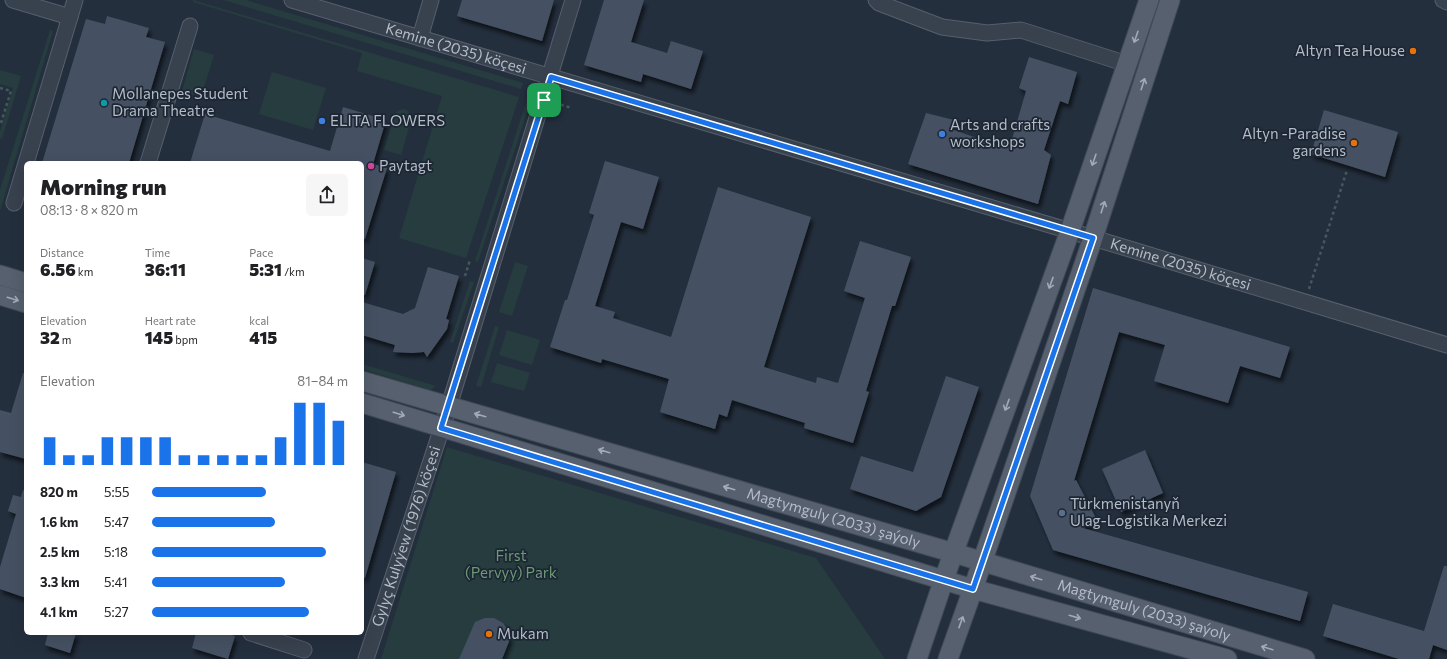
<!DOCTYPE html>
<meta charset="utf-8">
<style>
:root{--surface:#fff;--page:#f6f6f6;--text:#202124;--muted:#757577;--accent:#1a73e8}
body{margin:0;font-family:Commissioner,sans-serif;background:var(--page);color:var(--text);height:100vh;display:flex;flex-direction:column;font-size:15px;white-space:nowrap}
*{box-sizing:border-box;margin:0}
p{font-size:13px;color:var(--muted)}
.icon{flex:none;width:22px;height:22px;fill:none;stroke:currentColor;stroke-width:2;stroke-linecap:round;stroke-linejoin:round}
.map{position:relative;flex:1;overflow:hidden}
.drawer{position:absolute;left:24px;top:161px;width:340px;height:474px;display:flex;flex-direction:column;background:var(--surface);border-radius:6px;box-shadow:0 4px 16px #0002}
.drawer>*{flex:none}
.pin{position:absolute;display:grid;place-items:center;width:34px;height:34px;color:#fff;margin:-17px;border-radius:8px;box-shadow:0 2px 6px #0006}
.round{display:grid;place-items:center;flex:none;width:42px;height:42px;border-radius:6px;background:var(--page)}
.overview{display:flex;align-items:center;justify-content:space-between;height:68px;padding:0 16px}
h1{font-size:22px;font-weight:800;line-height:30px}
.figures{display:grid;grid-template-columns:repeat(3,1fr);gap:6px;height:68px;padding:4px 16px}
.figures div{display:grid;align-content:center}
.figures b{font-size:17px;font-weight:800}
.figures small{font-size:11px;font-weight:400}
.figures p{font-size:11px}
.chart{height:112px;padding:8px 16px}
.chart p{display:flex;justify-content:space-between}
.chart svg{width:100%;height:72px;margin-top:4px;stroke:var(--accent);stroke-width:6}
ul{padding:0 16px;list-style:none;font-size:13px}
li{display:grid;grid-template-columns:64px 48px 1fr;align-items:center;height:30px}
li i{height:10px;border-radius:5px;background:var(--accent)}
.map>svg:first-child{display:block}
.green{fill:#263c3f}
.building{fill:#455162;filter:url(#shadow)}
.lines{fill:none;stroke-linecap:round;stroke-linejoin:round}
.minor-casing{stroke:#565f6c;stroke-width:17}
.major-casing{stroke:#414a57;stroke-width:21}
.path{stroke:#44595c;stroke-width:2.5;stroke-dasharray:3 3;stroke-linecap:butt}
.minor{stroke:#38414e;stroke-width:15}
.major{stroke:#56606e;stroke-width:19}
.oneway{stroke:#a1aab7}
.route-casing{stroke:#fff;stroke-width:8}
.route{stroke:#1a73e8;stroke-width:5}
.food-dot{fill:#e8710a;stroke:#1d2633;stroke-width:1.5}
.culture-dot{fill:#0f9aa8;stroke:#1d2633;stroke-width:1.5}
.shop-dot{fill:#3f7fe0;stroke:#1d2633;stroke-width:1.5}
.hotel-dot{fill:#d1479c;stroke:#1d2633;stroke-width:1.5}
.service-dot{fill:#5c6f8a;stroke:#1d2633;stroke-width:1.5}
.labels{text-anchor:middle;stroke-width:3.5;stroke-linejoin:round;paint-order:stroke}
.street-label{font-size:15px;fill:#b4bcc9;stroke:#1d2633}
.poi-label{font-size:15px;fill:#b4bcc9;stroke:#1d2633;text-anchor:start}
.park-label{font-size:15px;fill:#6b9a76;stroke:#1d2633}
</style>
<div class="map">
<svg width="1447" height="659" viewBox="0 0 1447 659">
<defs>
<filter id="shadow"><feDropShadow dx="2.5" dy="4.5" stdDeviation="2" flood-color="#0009"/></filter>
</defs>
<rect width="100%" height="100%" fill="#242f3e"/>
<g class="green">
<polygon points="193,0 519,97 466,258 399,238 442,96 357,71 362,53 193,2"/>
<polygon points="223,0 246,0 523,83 521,89"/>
<polygon points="50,30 53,31 0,211 0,190"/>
<polygon points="194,49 214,55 201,97 182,91"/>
<polygon points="0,70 21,76 2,139 0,138 0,131 13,88 0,84"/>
<polygon points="272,72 326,88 313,130 259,114"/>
<polygon points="527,99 531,100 478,262 475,261"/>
<polygon points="403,109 407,110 412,117 401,155 384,150 394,116 396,112"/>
<polygon points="515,262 528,266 512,316 499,312"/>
<polygon points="470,281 474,282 453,343 450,342"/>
<polygon points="495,326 499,327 481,387 476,386"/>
<polygon points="507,330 540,340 532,365 499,355"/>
<polygon points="497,363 530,373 524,391 491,382"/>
<polygon points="362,364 436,386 430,390 362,369"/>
<polygon points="447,447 816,558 885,659 381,659"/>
</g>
<g class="building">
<polygon points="462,0 554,0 542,41 457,16"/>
<polygon points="604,0 644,0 631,42 667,53 671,41 703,51 691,89 643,74 641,82 584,65"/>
<polygon points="107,16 149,28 146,37 165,42 129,163 42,163 86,19 105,24"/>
<polygon points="1029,57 1077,72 1068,104 1060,101 1044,150 1051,155 1038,204 908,164 926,113 954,120 951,129 1000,146 1000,139 1012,139 1026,91 1019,88"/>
<polygon points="343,107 386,120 373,164 387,168 365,239 362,238 362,163 190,163 205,114 330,151"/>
<polygon points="1324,110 1398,132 1385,177 1311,154"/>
<polygon points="605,161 659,177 643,229 621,222 595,306 615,312 613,318 671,337 718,187 811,217 764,367 816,383 817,377 838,383 865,298 844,291 860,241 911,257 895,306 892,306 866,391 869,392 853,443 804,428 805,423 732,400 727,417 719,414 715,429 660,412 669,379 602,359 601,363 550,347 565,300 567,300 594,215 589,213"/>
<polygon points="362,258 375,262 365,295 362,294"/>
<polygon points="428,267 459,276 446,319 449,320 447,329 427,357 424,352 412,353 393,352 395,345 362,335 362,302 403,314 415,308"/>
<polygon points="1093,288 1290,347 1280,378 1240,366 1228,403 1154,381 1165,345 1119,332 1074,481 1076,480 1098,522 1083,528 1308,592 1300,621 1053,550 1030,496"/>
<polygon points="23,373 26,374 26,459 0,452 0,410 11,413"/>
<polygon points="946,376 979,387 941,497 916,511 850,489 861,456 913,472"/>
<polygon points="1145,450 1163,493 1121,512 1102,469"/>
<polygon points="362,462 396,472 365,578 362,577"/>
<polygon points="23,490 26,491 26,598 0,589 0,567 16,514 8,511 13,495 21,497"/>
<polygon points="1444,566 1447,566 1447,650 1433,645 1429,659 1399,659 1323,636 1333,604 1424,631"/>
<polygon points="485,618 494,618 503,623 507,629 510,639 502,659 459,659 475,622"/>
<polygon points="48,633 76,633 70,653 45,645"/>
<polygon points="196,633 225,633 235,636 228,659 192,648"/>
</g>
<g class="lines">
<g class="minor-casing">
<g id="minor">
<polyline points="13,0 70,17"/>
<path id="s1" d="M292,0l778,231 377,114"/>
<polyline points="876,0 879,3 942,27 987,33 1021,30 1127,64"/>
<polyline points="1443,0 1447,2"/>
<polyline points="420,38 431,0"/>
<polyline points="148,163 190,26"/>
<polyline points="14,203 75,0"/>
<polyline points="251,633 304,650"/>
<path id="s2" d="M366,659l83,-253 124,-406"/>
</g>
</g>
<g class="major-casing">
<g id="major">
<polyline points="0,275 26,283"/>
<polyline points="0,295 26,303"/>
<path id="s3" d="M362,381l592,172 351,106"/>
<polyline points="362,403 973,589 1227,659"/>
<polyline points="917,659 944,579 1070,231 1149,0"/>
<polyline points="948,659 973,589 1093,238 1170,0"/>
</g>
</g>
<g class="path">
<polyline points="0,88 11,91 0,126"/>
<polyline points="555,103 572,108"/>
<polyline points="465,276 470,260"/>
<polyline points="1309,289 1347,170"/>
</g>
<use href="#minor" class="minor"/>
<use href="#major" class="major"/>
</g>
<defs><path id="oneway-shaft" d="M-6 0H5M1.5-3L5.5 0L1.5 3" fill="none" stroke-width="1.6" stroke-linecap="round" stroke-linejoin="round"/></defs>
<g class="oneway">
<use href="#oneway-shaft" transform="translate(1136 37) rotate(109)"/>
<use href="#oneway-shaft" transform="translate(1143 84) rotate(-72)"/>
<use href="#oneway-shaft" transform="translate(1094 160) rotate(109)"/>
<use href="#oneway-shaft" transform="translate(1103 207) rotate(-72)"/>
<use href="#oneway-shaft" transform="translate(1051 283) rotate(110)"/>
<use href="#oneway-shaft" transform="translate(13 299) rotate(17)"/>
<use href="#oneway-shaft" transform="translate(1007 405) rotate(110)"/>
<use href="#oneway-shaft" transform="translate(399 414) rotate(18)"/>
<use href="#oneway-shaft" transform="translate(480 415) rotate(-164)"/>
<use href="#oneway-shaft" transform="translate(604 451) rotate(-164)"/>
<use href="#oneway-shaft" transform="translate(729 488) rotate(-164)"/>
<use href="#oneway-shaft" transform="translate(1036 578) rotate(-163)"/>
<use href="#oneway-shaft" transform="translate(1075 617) rotate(16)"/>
<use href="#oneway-shaft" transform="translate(961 622) rotate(-70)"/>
<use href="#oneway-shaft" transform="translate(1267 648) rotate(-163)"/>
</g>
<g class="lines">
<g class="route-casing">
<polygon id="route" points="551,77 1093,238 973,589 441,428"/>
</g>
<use href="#route" class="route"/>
</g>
<g class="food-dot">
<circle cx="1413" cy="51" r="4"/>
<circle cx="1354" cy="143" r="4"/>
<circle cx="489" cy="634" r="4"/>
</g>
<circle class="culture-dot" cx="104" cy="103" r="4"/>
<g class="shop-dot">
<circle cx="322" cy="121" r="4"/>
<circle cx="942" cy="134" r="4"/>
</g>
<circle class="hotel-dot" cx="371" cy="166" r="4"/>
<circle class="service-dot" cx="1062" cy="513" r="4"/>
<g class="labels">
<g class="street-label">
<text dy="5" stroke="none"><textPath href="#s1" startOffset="171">Kemine (2035) köçesi</textPath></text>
<text dy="5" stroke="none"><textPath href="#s1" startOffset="927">Kemine (2035) köçesi</textPath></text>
<text dy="5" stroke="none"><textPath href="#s3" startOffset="491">Magtymguly (2033) şaýoly</textPath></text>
<text dy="5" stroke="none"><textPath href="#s2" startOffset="129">Gylyç Kulyýew (1976) köçesi</textPath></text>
<text dy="5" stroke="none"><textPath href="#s3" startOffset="815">Magtymguly (2033) şaýoly</textPath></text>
</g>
<g class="poi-label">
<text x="1405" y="56" text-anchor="end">Altyn Tea House</text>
<text x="112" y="99">Mollanepes Student<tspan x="112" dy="17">Drama Theatre</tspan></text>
<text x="330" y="126">ELITA FLOWERS</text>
<text x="950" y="130">Arts and сrafts<tspan x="950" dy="17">workshops</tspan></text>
<text x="1346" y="139" text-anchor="end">Altyn -Paradise<tspan x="1346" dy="17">gardens</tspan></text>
<text x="379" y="171">Paytagt</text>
<text x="1070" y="509">Türkmenistanyň<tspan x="1070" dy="17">Ulag-Logistika Merkezi</tspan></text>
<text x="497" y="639">Mukam</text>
</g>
<g class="park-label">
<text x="511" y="561">First<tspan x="511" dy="17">(Pervyy) Park</tspan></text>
</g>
</g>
</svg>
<div class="pin" style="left:544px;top:100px;background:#1e9e55"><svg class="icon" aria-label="arrive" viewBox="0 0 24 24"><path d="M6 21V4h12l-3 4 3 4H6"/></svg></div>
<section class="drawer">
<div class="overview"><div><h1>Morning run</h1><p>08:13 · 8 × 820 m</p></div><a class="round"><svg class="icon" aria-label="share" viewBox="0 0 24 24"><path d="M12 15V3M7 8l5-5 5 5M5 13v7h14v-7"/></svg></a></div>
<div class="figures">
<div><p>Distance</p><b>6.56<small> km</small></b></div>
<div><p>Time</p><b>36:11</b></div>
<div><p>Pace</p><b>5:31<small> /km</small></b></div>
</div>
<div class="figures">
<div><p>Elevation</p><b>32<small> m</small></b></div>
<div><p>Heart rate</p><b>145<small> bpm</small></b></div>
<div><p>kcal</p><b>415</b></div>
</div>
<div class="chart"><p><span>Elevation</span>81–84 m</p>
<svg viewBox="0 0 160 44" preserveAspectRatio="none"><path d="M5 44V27M15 44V38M25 44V38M35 44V27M45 44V27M55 44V27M65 44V27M75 44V38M85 44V38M95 44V38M105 44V38M115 44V38M125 44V27M135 44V6M145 44V6M155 44V17"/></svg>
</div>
<ul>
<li><b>820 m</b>5:55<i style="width:58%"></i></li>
<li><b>1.6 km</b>5:47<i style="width:63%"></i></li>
<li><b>2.5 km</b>5:18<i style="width:89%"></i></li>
<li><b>3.3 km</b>5:41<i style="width:68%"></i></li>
<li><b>4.1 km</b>5:27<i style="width:80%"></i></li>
</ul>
</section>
</div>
